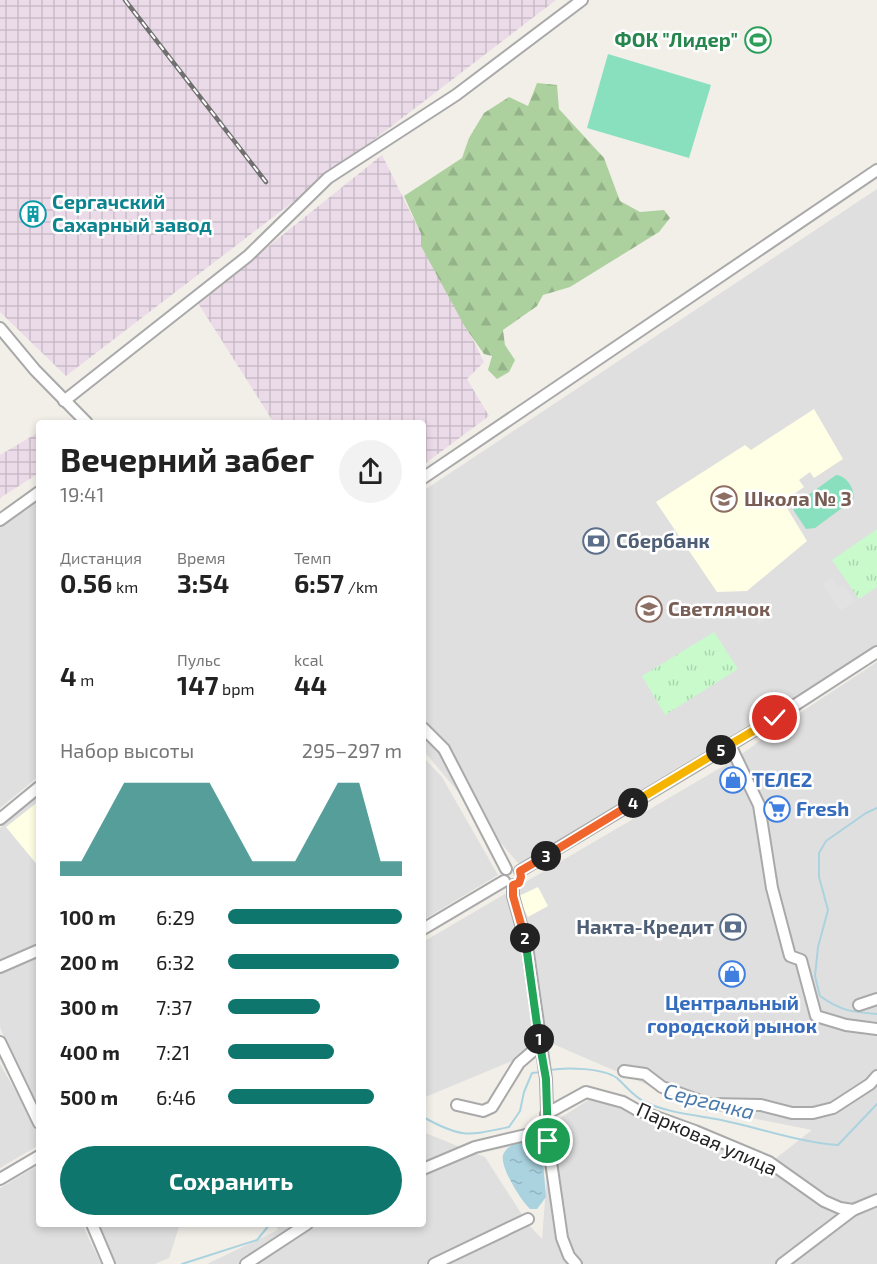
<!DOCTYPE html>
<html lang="ru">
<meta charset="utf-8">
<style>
:root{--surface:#fff;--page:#f2f2f2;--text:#222;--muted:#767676;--accent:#0f766e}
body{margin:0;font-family:"Exo 2",sans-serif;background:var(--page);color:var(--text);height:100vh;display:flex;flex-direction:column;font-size:22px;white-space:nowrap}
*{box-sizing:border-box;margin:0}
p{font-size:20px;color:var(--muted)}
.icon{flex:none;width:33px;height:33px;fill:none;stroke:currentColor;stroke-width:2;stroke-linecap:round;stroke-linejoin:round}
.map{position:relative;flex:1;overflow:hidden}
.drawer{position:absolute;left:36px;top:420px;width:390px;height:807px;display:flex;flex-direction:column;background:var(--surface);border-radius:6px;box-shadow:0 3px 9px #0003}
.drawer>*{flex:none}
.pin{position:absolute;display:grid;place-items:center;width:51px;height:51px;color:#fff;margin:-26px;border:3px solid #fff;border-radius:50%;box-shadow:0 2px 6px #0007}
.km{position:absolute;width:30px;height:30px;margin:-15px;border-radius:50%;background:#222;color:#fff;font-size:16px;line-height:30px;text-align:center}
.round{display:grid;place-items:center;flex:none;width:63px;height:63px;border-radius:32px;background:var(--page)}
.headline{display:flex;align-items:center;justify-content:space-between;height:102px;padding:0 24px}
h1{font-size:33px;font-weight:700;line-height:45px}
.figures{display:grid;grid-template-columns:repeat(3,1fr);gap:9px;height:102px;padding:6px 24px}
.figures div{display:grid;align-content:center}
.figures b{font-size:26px;font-weight:700}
.figures small{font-size:16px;font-weight:400}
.figures p{font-size:16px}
.chart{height:168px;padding:12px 24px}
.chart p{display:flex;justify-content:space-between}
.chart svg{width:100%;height:108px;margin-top:6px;fill:var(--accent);opacity:.7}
.cta{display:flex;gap:12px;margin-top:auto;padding:12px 24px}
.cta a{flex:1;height:69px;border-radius:36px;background:var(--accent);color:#fff;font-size:24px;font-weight:700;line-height:69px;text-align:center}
ul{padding:0 24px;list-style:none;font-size:20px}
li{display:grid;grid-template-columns:96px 72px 1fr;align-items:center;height:45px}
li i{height:15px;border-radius:8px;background:var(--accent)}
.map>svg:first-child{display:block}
.residential{fill:#e0dfdf}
.industrial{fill:url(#industrial-grid)}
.education{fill:#ffffe5}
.forest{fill:url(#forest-firs)}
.park{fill:url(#park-tufts)}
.pitch{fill:#88e0be}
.parking{fill:#e2e2e2}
.water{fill:url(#water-ripples)}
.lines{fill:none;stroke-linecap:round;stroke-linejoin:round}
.stream{stroke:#aad3df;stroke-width:2}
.minor-casing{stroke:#a9a9a9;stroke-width:14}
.minor{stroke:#fff;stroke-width:10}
.rail-casing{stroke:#707070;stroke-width:4.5}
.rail{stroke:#fff;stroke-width:2;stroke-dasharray:7;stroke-linecap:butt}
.split-1-casing{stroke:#fff;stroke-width:12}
.split-2-casing{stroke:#fff;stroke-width:12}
.split-3-casing{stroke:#fff;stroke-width:12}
.split-4-casing{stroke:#fff;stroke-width:12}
.split-5-casing{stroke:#fff;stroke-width:12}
.split-6-casing{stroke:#fff;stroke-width:12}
.split-1{stroke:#22a559;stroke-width:8}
.split-2{stroke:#22a559;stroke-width:8}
.split-3{stroke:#f0652b;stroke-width:8}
.split-4{stroke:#f0652b;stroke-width:8}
.split-5{stroke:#f5b400;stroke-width:8}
.split-6{stroke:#f5b400;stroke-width:8}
.labels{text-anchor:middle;stroke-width:5;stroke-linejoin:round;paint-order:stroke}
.leisure-label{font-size:20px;font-weight:bold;fill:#27864d;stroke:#fff;text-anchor:end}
.culture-label{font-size:20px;font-weight:bold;fill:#0d838f;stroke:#fff;text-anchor:start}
.education-label{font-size:20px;font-weight:bold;fill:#785e54;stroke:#fff;text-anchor:start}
.service-label{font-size:20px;font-weight:bold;fill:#4e5e75;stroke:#fff;text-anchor:start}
.shop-label{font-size:20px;font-weight:bold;fill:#366cbe;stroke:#fff;text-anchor:start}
.street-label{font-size:20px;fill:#222;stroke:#fff}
.water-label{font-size:21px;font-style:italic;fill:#4a7aab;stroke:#fff}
</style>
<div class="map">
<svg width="877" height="1264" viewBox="0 0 877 1264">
<defs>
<pattern id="industrial-grid" width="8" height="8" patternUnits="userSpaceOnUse" patternTransform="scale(1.5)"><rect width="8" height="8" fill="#ebdbe8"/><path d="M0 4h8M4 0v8" fill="none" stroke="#c9bcc7"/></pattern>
<pattern id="forest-firs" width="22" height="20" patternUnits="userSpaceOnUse" patternTransform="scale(1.5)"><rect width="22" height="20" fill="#add19e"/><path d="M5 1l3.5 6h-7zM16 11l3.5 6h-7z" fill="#95b388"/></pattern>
<pattern id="park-tufts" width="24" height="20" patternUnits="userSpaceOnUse" patternTransform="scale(1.5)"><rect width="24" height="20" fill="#c8facc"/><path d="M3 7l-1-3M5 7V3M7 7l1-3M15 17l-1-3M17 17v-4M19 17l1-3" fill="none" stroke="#acd6af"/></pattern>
<pattern id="water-ripples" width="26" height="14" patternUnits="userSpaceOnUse" patternTransform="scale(1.5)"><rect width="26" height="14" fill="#aad3df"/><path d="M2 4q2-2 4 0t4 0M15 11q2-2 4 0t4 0" fill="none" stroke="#92b5bf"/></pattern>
</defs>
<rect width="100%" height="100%" fill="#f2efe9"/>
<g class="residential">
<polygon points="877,189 877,646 522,868 423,750 423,491"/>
<polygon points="39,497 39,776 0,808 0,525"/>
<polygon points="877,662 877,1264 207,1264 278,1230 275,1224 423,1224 423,1132 485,1157 528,1224 542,1239 551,1124 604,1090 771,1162 812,1130 701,1108 553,1044 423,1098 423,942 732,761 786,722"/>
<polygon points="423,757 442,777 498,875 423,920"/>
<polygon points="39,796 39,944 0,961 0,828"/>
<polygon points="39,953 39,1112 15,1065 0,1027 0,970"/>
<polygon points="0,1064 39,1132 39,1145 0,1168"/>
<polygon points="39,1165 39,1224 82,1224 101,1264 0,1264 0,1188"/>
<polygon points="96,1224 180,1224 169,1258 155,1264 115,1264"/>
</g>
<g class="industrial">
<polygon points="0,0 556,0 66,376 0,312"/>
<polygon points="382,155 484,362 467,379 489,416 423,465 423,423 274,423 198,303"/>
<polygon points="39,432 39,473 0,498 0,455"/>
</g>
<g class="education">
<polygon points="814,409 843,459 814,478 810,472 799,480 804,487 789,497 787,508 807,541 747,591 717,592 656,502 745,445 751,450"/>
<polygon points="39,801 39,867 6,827"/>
<polygon points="538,887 548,906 528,917 517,897"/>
</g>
<polygon class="forest" points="537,83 557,85 559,109 604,158 620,201 640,212 664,210 670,218 659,232 570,287 543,295 537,306 503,330 505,345 515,360 509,372 497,379 488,370 492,356 484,354 465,327 421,246 421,234 404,196 462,158 469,138 484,113 509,97 528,106"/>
<g class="park">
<polygon points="877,529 877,587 859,599 832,560"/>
<polygon points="714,632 738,669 665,715 642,676"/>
</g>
<g class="pitch">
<polygon points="608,54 711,85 689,158 587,128"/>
<path d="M836,475c10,0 20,15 17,25l-38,28 -9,1 -12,-18 -1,-5z"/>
</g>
<g class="parking">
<polygon points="832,578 838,588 844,584 855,602 840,611 822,583"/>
<polygon points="761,602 770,616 758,624 748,607"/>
</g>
<path class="water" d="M525,1139l11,3 6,9 4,46 -9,12h-7c-9,-8 -30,-42 -27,-54 3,-9 14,-13 22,-16z"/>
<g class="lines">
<g class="stream">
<path d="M877,808l-11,5 -40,28 -7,12v24l9,33 -10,37 -3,29 5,20c21,15 32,16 57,18"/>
<path d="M550,1070c16,-3 53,-2 67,8 9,8 17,19 28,24 23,11 51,13 76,18 39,8 77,22 117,25l39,-41"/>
<path d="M423,1117c38,21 44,19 86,10l11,-16 4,-19 8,-19 9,-1"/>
<polyline points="182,1264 257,1240 270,1224"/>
</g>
<g class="minor-casing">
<g id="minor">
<polyline points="0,328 35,370 87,423"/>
<polyline points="64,401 248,256 328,178 456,95 582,0"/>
<polyline points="423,478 877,170"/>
<polyline points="0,520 39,492"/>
<polyline points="423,728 444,749 506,869"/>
<polyline points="730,745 759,805 772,888 790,956 801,960 816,1016 846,1025 877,1029"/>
<polyline points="0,819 39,787"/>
<polyline points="520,871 775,718 877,652"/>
<polyline points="513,885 513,896 527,946 546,1079 548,1141 562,1238 569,1256 576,1264"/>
<polyline points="423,929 504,881"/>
<polyline points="0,967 39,950"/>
<polyline points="859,1005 877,999"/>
<polyline points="0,1042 39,1123"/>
<polyline points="624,1071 645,1074 662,1087 709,1104 761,1105 792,1113 813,1113 833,1108 870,1084 877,1076"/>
<polyline points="457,1105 483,1111 492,1107 519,1063 540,1045"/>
<polyline points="546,1114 586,1092 623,1102 637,1110 695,1131 769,1162 824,1201 840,1208 853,1210"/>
<polyline points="423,1169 475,1147 534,1133 547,1121"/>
<polyline points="0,1179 39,1156"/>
<polyline points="92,1224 109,1264"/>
<polyline points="246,1264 307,1224"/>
<polyline points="434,1264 528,1219"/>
<polyline points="782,1264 853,1210 877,1200"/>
</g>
</g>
<use href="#minor" class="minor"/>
<g class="rail-casing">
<polyline id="rail" points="125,0 266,182"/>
</g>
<use href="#rail" class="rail"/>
</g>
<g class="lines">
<g class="split-1-casing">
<polyline id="split-1" points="539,1039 546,1079 548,1141"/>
</g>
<g class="split-2-casing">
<polyline id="split-2" points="525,938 539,1039"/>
</g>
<g class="split-3-casing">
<polyline id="split-3" points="525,938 513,896 513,885 519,883 521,877 520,871 546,856"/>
</g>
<g class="split-4-casing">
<polyline id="split-4" points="546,856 633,803"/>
</g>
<g class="split-5-casing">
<polyline id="split-5" points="633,803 721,750"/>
</g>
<g class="split-6-casing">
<polyline id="split-6" points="721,750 775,718"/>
</g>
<use href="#split-1" class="split-1"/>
<use href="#split-2" class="split-2"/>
<use href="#split-3" class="split-3"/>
<use href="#split-4" class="split-4"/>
<use href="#split-5" class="split-5"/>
<use href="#split-6" class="split-6"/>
</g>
<defs>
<g id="stadium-ring" transform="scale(1.35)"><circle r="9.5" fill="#fff" stroke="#2e9e5b" stroke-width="1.5"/><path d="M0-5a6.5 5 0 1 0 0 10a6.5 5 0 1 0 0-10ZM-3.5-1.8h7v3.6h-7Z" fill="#2e9e5b"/></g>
<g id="building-ring" transform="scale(1.35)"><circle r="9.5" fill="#fff" stroke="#0f9aa8" stroke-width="1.5"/><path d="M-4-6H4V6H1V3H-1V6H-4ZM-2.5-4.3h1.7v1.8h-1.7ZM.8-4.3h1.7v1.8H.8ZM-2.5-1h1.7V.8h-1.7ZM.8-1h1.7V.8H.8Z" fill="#0f9aa8"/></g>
<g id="school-ring" transform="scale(1.35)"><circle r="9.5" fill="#fff" stroke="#8d6e63" stroke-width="1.5"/><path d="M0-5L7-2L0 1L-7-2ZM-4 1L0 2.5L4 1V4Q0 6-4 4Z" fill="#8d6e63"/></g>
<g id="bank-ring" transform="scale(1.35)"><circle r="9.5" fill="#fff" stroke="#5c6f8a" stroke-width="1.5"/><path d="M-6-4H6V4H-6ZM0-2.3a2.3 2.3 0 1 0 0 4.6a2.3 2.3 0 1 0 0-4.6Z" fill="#5c6f8a"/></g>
<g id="shop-ring" transform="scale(1.35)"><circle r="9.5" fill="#fff" stroke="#3f7fe0" stroke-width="1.5"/><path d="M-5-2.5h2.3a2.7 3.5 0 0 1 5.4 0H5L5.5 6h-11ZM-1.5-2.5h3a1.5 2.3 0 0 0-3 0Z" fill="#3f7fe0"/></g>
<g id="supermarket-ring" transform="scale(1.35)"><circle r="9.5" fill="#fff" stroke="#3f7fe0" stroke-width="1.5"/><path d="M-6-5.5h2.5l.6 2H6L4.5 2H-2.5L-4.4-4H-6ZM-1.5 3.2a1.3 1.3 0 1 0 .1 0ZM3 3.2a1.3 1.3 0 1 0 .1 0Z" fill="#3f7fe0"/></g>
</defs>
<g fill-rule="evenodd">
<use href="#stadium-ring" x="758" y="40"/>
<use href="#building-ring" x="33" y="214"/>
<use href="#school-ring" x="724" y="499"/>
<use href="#bank-ring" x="596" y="541"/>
<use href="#school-ring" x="649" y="609"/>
<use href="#shop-ring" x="733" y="780"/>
<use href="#supermarket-ring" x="777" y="809"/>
<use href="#bank-ring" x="733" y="927"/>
<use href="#shop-ring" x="732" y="974"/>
</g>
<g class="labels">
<g class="leisure-label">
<text x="738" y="47">ФОК "Лидер"</text>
</g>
<g class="culture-label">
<text x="52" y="209">Сергачский<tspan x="52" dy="23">Сахарный завод</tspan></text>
</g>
<g class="education-label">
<text x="744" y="506">Школа № 3</text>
<text x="668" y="616">Светлячок</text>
</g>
<g class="service-label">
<text x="616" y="548">Сбербанк</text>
<text x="714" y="934" text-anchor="end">Накта-Кредит</text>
</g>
<g class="shop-label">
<text x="752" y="787">ТЕЛЕ2</text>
<text x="796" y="816">Fresh</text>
<text x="732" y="1010" text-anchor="middle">Центральный<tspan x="732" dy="23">городской рынок</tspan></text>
</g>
<g class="street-label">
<text transform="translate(707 1139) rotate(24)" y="7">Парковая улица</text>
</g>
<g class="water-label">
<text transform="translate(709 1102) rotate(14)" y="7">Сергачка</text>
</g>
</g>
</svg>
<div class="pin" style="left:548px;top:1141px;background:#1e9e55"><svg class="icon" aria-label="arrive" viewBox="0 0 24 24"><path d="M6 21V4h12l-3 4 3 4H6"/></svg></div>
<div class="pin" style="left:775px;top:718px;background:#d93025"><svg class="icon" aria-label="check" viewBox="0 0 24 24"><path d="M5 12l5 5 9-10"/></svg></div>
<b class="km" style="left:539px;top:1039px">1</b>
<b class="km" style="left:525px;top:938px">2</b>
<b class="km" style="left:546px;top:856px">3</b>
<b class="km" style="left:633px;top:803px">4</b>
<b class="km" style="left:721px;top:750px">5</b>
<section class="drawer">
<div class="headline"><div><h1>Вечерний забег</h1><p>19:41</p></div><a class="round"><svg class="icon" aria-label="share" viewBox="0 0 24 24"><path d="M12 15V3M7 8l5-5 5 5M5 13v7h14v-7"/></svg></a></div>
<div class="figures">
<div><p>Дистанция</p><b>0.56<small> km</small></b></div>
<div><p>Время</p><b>3:54</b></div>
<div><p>Темп</p><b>6:57<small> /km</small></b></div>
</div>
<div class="figures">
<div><b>4<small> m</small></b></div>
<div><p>Пульс</p><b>147<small> bpm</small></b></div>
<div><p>kcal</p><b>44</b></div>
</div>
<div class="chart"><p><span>Набор высоты</span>295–297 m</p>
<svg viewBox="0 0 160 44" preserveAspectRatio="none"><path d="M0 44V38L10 38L20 22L30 6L40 6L50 6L60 6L70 6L80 22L90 38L100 38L110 38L120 22L130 6L140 6L150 38L160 38V44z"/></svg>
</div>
<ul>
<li><b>100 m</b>6:29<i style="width:100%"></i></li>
<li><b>200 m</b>6:32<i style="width:98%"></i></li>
<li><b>300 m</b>7:37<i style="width:53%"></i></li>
<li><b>400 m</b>7:21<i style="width:61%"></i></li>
<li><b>500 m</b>6:46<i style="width:84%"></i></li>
</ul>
<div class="cta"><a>Сохранить</a></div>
</section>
</div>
